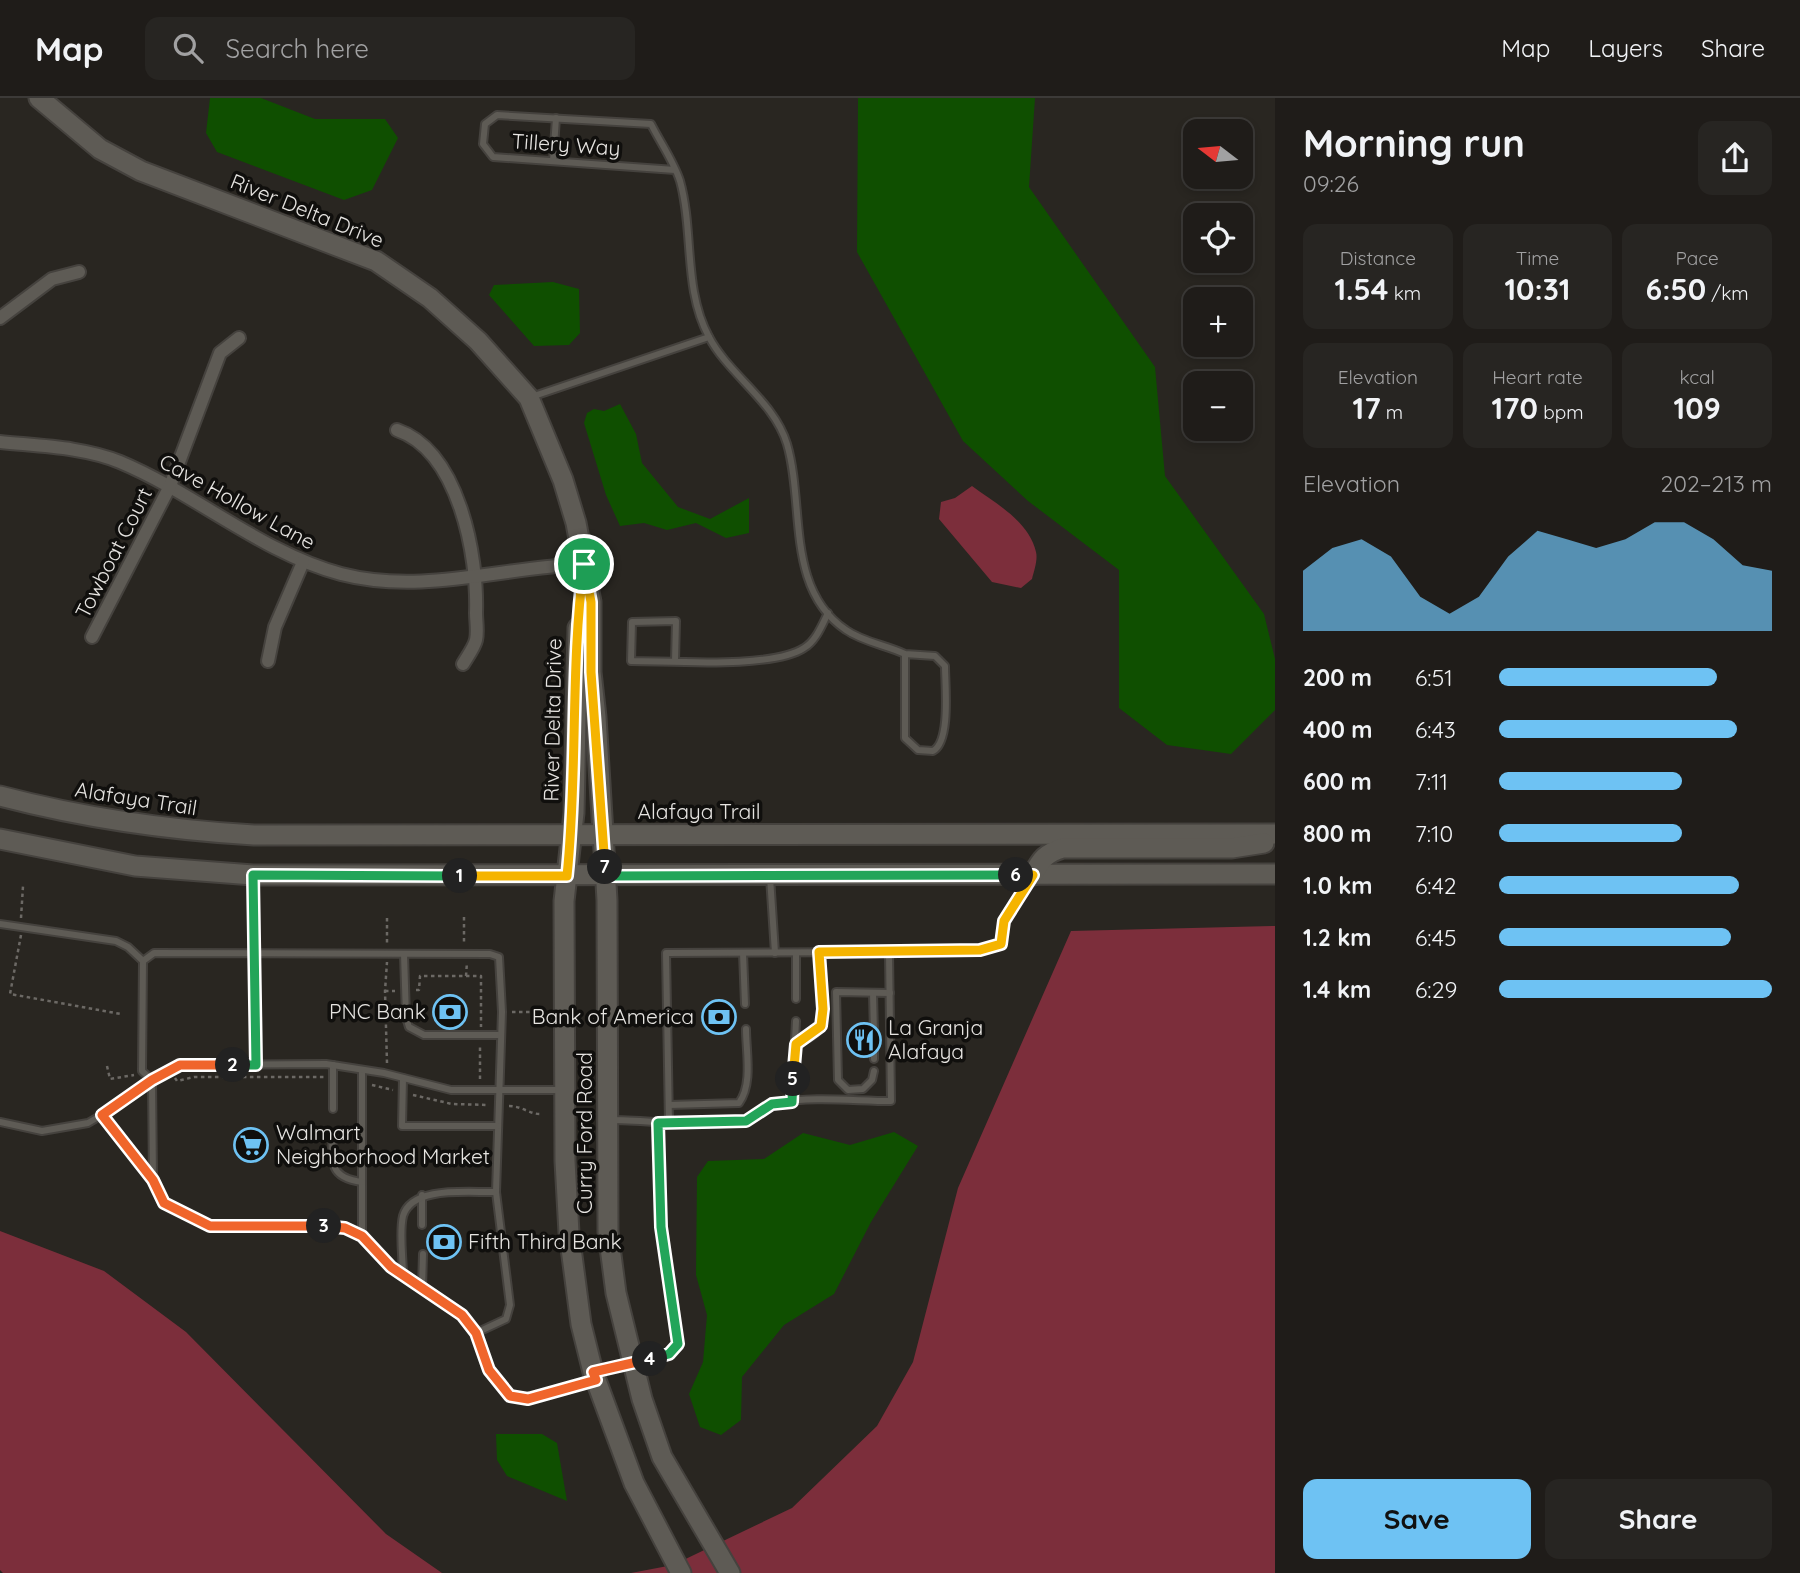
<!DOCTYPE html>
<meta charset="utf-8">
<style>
:root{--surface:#1f1c19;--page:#272522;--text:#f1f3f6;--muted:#a1a1a2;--line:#3c3a38;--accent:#6ec2f3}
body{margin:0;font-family:Quicksand,sans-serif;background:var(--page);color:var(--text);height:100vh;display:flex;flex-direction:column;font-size:26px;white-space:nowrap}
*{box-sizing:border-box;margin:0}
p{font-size:23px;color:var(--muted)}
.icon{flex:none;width:38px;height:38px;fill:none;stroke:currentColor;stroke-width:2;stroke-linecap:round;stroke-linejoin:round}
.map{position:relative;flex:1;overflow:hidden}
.panel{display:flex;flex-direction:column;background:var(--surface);width:525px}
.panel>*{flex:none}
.needle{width:46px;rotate:286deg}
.controls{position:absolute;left:1183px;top:21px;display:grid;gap:14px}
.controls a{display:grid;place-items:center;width:70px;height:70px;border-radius:14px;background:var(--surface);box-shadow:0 4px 10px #0003,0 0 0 2px var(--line);font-size:35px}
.pin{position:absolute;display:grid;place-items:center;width:60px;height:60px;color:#fff;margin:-30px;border:4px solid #fff;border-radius:50%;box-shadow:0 2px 7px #0007}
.km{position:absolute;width:35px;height:35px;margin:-18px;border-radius:50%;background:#222;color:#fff;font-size:19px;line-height:35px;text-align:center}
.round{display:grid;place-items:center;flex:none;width:74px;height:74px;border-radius:14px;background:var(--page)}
.headline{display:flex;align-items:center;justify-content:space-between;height:119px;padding:0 28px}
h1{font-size:38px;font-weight:700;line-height:52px}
.metrics{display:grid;grid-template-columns:repeat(3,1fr);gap:10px;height:119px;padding:7px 28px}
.metrics div{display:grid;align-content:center;border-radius:14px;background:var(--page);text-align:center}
.metrics b{font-size:30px;font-weight:700}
.metrics small{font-size:19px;font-weight:400}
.metrics p{font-size:19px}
.chart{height:196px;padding:14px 28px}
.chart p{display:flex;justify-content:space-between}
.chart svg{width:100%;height:126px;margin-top:7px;fill:var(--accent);opacity:.7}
.cta{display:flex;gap:14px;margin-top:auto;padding:14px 28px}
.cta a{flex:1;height:80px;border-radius:14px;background:var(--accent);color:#111;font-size:28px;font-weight:700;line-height:80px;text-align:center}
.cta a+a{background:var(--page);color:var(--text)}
ul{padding:0 28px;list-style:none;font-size:23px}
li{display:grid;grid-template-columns:112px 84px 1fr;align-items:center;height:52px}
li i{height:18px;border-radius:9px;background:var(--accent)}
header{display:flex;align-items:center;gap:42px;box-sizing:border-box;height:98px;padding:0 35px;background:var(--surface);border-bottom:2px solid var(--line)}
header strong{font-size:33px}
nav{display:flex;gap:38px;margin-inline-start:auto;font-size:24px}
.search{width:490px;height:63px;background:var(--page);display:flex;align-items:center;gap:18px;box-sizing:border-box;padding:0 24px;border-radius:14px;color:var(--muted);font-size:26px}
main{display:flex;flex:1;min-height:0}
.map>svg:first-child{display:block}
.green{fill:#7c2e3b}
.water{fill:#0f4f00}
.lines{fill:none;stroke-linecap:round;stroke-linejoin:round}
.lane-casing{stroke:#45423e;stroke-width:10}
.street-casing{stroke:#45423e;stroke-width:16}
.secondary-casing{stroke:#45423e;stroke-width:23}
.path{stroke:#6c6965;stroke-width:2.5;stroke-dasharray:3.5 3.5;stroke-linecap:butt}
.lane{stroke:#5e5b55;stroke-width:6}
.street{stroke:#5e5b55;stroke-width:12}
.secondary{stroke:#5e5b55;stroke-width:19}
.split-1-casing{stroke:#fff;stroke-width:14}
.split-2-casing{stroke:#fff;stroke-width:14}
.split-3-casing{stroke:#fff;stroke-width:14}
.split-4-casing{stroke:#fff;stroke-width:14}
.split-5-casing{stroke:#fff;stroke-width:14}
.split-6-casing{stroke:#fff;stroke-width:14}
.split-7-casing{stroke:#fff;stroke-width:14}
.split-8-casing{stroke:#fff;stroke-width:14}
.split-1{stroke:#f5b400;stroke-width:9}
.split-2{stroke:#22a559;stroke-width:9}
.split-3{stroke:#f0652b;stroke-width:9}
.split-4{stroke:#f0652b;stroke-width:9}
.split-5{stroke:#22a559;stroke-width:9}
.split-6{stroke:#f5b400;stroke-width:9}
.split-7{stroke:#22a559;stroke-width:9}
.split-8{stroke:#f5b400;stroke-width:9}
.labels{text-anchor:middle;stroke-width:7;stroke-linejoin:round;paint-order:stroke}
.street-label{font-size:21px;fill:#e6e4e1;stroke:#100f0d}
.poi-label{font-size:21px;fill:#e6e4e1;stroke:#100f0d;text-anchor:start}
</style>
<header>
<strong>Map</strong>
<div class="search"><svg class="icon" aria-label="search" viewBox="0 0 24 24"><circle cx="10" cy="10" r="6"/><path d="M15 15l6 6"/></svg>Search here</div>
<nav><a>Map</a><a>Layers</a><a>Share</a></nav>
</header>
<main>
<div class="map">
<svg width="1275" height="1475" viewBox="0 0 1275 1475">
<rect width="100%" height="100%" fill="#292621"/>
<g class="green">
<path d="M972,388c23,17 57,35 64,66 2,8 -2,19 -4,27l-11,9 -29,-6 -53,-63 2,-17 14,-4z"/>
<polygon points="1275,828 1275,1475 631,1475 673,1467 792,1410 877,1328 913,1264 958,1090 1071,833"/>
<polygon points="0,1133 104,1173 186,1234 386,1436 442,1475 3,1475 0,1472"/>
</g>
<g class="water">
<polygon points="210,0 261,0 315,21 385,21 398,40 372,92 344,102 217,54 206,35"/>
<polygon points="858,0 1035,0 1029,89 1155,269 1165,378 1264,516 1275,561 1275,612 1231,656 1167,647 1119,610 1119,472 1028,403 963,343 857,154"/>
<polygon points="553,184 579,191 580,235 569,247 534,248 489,197 494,187"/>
<polygon points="620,306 636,336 642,365 678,409 710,421 749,400 749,435 726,440 696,425 667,432 644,425 620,428 606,397 584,325 587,315 594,311 604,313"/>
<polygon points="894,1034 918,1048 871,1124 834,1196 784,1227 742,1279 741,1322 721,1337 700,1329 689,1296 703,1264 707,1217 696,1177 697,1079 708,1063 764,1061 803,1035 850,1047"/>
<polygon points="496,1336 542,1336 557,1345 567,1403 507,1378 497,1362"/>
</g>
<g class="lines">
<g class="lane-casing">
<g id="lane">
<polyline points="553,63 556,20"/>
<path d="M675,72l-182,-13 -10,-13 2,-20 12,-9 154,9c9,18 23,38 29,57 14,50 3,108 29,156 20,38 65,64 78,107 18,61 -2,145 59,186 17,12 40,15 59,24v84l13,12 15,1c18,-10 12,-66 12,-85l-10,-10 -30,-2"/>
<polyline points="531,299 709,239"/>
<path d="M675,563l1,-40 -44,1 -1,39c40,0 141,8 173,-13 12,-7 18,-23 24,-35"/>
<polyline points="253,779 256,967"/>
<polyline points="770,779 775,855"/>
<polyline points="0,826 116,843 128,849 143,863 142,973 152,982 153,1082 164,1105 210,1128 322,1128 345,1130 362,1138 391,1169 462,1217 476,1235 489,1272 510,1298 528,1301 593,1283"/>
<polyline points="889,854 980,852 1001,846 1004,823 1030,781"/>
<polyline points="743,855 745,906"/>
<polyline points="796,855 796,901"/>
<polyline points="404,856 406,919 409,929 424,937 501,937"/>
<polyline points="143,863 154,855 490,856 499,859 502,914 496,1094 510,1207 506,1221 476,1235"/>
<polyline points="873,895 874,936"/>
<path d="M796,946c8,-4 18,-7 23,-15 10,-14 1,-59 0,-77"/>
<polyline points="874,961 874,948"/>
<polyline points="362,972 362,1138"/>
<polyline points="874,973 872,982 863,991 848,992 838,982 836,894 890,895"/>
<polyline points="403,980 402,1028 498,1028"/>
<polyline points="792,1004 796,923"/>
<path d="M669,1007l70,-2c14,-19 7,-51 7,-74"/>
<polyline points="333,1011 333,967"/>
<polyline points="102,1017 152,1081"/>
<path d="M609,1022c41,0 84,7 125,2 22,-2 28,-16 43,-19 36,-7 78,-2 114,-2l-2,-149 -223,1 3,170"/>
<polyline points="0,1024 42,1033 88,1025 119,1007 152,982 180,967 326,966 384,975 451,992 561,992"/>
<path d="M333,1036c-2,29 -3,44 29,48"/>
<polyline points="422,1097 422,1127"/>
<path d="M403,1178c0,-18 -4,-43 0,-60 9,-31 67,-23 93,-24"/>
<polyline points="422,1190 423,1156"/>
<polyline points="595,1274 669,1256 678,1246 661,1129 658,1025"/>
</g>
</g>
<g class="street-casing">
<g id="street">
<polyline points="0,220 52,181 79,174"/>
<path d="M397,332c62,21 81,126 79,183 0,8 2,19 0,27 -2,8 -9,17 -13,24"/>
<path d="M0,344c39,4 84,5 120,20 76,32 142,91 221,112 81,21 162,-7 243,-10"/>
<polyline points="92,539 170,388 220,255 239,240"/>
<polyline points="268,563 275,529 303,464"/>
</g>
</g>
<g class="secondary-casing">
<g id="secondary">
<polyline points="39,0 100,51 141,73 376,163 430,200 478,243 529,300 563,382 576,425 591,504 591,574 596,619 607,802 608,1134 616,1195 642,1301 662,1359 730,1475"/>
<polyline points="578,530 574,715 564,803 565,1063 569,1135 581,1226 593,1274 634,1385 681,1475"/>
<path d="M0,698c84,22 167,34 254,39l1021,-1"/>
<polyline points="0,741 135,768 253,777 1275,776"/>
<path d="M1033,777c8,-16 13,-22 30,-27h169l32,-5"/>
</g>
</g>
<g class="path">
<polyline points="464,819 464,847"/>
<polyline points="21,820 23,788"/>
<polyline points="387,820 387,846"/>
<polyline points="21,837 10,896 121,916"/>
<polyline points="466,878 467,864"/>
<polyline points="416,892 419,892 420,878 481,878 481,929"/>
<polyline points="385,893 395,893"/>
<polyline points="512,914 543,914"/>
<polyline points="387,965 385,893 387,864"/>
<polyline points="107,968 110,981 134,977"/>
<polyline points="175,980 177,983 194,979 324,979"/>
<polyline points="480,981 480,946"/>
<polyline points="372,987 393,992"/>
<polyline points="413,997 452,1006 489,1007"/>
<path d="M509,1008c13,0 22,9 33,8"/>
</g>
<use href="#lane" class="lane"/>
<use href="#street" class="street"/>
<use href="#secondary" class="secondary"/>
</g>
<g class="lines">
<g class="split-1-casing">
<path id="split-1" d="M460,778h107c11,-104 3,-209 17,-312"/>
</g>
<g class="split-2-casing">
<polyline id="split-2" points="233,967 256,967 253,777 460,778"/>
</g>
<g class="split-3-casing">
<polyline id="split-3" points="233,967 180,967 152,982 102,1017 153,1082 164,1105 210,1128 324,1128"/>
</g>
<g class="split-4-casing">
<polyline id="split-4" points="324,1128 345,1130 362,1138 391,1169 462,1217 476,1235 489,1272 510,1298 528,1301 596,1282 593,1274 650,1261"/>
</g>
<g class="split-5-casing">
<polyline id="split-5" points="650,1261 669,1256 678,1246 661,1129 658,1025 746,1023 772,1006 792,1004 793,981"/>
</g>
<g class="split-6-casing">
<polyline id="split-6" points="793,981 796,946 821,928 823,911 819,854 980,852 1001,846 1004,823 1033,777 1016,777"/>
</g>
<g class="split-7-casing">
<polyline id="split-7" points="605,769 606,778 1016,777"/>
</g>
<g class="split-8-casing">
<polyline id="split-8" points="584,466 591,504 591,574 605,769"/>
</g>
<use href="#split-1" class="split-1"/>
<use href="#split-2" class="split-2"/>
<use href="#split-3" class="split-3"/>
<use href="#split-4" class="split-4"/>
<use href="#split-5" class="split-5"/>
<use href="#split-6" class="split-6"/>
<use href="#split-7" class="split-7"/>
<use href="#split-8" class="split-8"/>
</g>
<defs>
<g id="bank-ring" transform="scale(1.75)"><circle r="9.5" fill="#100f0d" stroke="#6ec2f3" stroke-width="1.5"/><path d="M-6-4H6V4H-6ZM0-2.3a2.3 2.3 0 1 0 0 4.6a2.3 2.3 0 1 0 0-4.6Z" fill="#6ec2f3"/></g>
<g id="restaurant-ring" transform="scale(1.75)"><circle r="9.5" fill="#100f0d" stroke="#6ec2f3" stroke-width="1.5"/><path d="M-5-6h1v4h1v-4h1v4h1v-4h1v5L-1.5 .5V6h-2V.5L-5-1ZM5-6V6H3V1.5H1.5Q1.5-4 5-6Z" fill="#6ec2f3"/></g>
<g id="supermarket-ring" transform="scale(1.75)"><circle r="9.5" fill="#100f0d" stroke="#6ec2f3" stroke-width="1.5"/><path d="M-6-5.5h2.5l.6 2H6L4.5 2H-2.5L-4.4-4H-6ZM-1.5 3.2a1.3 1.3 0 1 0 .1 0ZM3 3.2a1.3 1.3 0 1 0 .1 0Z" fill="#6ec2f3"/></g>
</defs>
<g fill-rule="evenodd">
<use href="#bank-ring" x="450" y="914"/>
<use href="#bank-ring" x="719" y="919"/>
<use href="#restaurant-ring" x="864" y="942"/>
<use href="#supermarket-ring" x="251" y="1047"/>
<use href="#bank-ring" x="444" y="1144"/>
</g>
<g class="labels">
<g class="street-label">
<text transform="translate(566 47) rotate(4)" y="7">Tillery Way</text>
<text transform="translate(307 113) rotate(22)" y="7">River Delta Drive</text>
<text transform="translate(237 404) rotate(29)" y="7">Cave Hollow Lane</text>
<text transform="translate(114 455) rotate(-63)" y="7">Towboat Court</text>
<text transform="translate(553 622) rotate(-89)" y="7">River Delta Drive</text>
<text transform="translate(136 701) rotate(9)" y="7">Alafaya Trail</text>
<text x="699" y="721">Alafaya Trail</text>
<text transform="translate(585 1035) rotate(-90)" y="7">Curry Ford Road</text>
</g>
<g class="poi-label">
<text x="426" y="921" text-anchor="end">PNC Bank</text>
<text x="694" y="926" text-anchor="end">Bank of America</text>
<text x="888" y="937">La Granja<tspan x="888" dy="24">Alafaya</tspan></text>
<text x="276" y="1042">Walmart<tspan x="276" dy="24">Neighborhood Market</tspan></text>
<text x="468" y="1151">Fifth Third Bank</text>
</g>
</g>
</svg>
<div class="controls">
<a><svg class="needle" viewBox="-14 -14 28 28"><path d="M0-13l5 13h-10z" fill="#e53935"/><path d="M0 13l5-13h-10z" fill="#a1a1a2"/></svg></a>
<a><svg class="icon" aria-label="locate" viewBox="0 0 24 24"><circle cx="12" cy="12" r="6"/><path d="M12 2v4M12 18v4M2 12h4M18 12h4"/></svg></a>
<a>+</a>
<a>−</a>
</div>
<div class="pin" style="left:584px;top:466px;background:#1e9e55"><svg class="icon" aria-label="arrive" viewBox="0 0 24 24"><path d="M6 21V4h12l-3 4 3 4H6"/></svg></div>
<b class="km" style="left:460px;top:778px">1</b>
<b class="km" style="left:233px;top:967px">2</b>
<b class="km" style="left:324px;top:1128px">3</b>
<b class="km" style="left:650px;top:1261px">4</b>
<b class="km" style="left:793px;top:981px">5</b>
<b class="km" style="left:1016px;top:777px">6</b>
<b class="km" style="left:605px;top:769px">7</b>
</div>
<section class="panel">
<div class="headline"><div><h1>Morning run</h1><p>09:26</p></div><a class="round"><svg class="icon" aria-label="share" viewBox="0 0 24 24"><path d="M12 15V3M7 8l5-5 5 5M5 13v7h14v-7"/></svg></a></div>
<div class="metrics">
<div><p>Distance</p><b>1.54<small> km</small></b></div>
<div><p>Time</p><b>10:31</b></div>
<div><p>Pace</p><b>6:50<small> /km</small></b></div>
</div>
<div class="metrics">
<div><p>Elevation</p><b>17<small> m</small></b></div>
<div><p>Heart rate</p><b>170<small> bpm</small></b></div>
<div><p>kcal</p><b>109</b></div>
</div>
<div class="chart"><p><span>Elevation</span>202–213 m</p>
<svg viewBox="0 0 160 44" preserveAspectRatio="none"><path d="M0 44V23L10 15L20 12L30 18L40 32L50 38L60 32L70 18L80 9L90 12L100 15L110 12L120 6L130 6L140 12L150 21L160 23V44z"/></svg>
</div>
<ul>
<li><b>200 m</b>6:51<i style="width:80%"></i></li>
<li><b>400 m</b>6:43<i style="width:87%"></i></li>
<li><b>600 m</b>7:11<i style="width:67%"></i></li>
<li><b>800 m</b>7:10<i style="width:67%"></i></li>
<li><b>1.0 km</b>6:42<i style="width:88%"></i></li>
<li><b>1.2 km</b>6:45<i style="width:85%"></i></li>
<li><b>1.4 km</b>6:29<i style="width:100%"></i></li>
</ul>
<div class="cta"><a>Save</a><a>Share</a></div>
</section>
</main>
